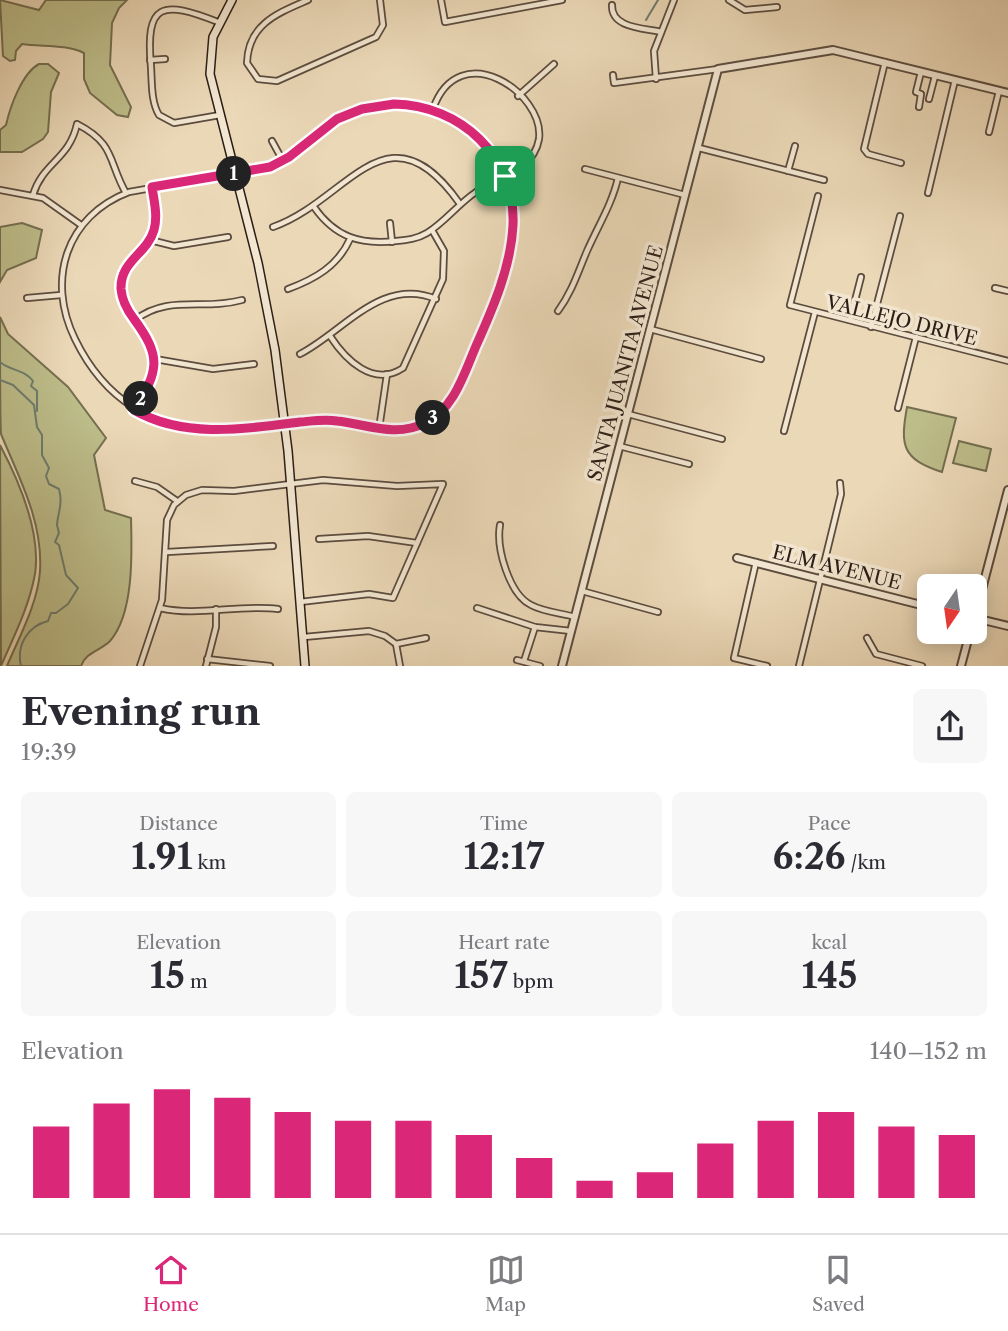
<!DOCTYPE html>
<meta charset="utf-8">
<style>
:root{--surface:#fff;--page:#f7f7f7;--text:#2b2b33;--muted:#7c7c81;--line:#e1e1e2;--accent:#db2777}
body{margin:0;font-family:"Libre Caslon Text",serif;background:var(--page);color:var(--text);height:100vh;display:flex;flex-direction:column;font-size:26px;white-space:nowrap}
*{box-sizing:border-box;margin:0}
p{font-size:23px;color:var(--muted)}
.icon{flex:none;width:38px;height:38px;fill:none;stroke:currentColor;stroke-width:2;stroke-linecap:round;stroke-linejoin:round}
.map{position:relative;height:666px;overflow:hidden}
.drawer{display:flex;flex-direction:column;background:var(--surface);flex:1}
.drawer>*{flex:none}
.needle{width:46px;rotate:193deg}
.fabs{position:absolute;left:917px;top:574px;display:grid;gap:14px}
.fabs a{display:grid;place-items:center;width:70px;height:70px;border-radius:10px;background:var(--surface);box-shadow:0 4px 18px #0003;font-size:35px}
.pin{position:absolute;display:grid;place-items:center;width:60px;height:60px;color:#fff;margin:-30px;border-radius:14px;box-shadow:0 4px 10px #0006}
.km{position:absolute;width:35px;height:35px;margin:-18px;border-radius:50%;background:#222;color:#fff;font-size:19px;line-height:35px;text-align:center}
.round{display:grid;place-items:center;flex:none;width:74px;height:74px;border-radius:10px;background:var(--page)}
.overview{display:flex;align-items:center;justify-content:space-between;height:119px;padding:0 21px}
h1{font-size:38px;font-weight:700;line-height:52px}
.stats{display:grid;grid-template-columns:repeat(3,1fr);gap:10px;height:119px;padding:7px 21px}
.stats div{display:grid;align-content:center;border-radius:10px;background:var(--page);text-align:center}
.stats b{font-size:35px;font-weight:700}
.stats small{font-size:19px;font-weight:400}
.stats p{font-size:19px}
.chart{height:196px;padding:14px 21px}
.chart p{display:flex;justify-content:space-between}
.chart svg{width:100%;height:126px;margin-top:7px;stroke:var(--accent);stroke-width:6}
.tabs{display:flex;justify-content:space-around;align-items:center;height:98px;border-top:2px solid var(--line);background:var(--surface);font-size:19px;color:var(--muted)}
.tabs a{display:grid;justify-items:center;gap:4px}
.tabs .active{color:var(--accent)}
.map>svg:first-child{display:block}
.green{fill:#bdbd8a;stroke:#746e50;stroke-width:2}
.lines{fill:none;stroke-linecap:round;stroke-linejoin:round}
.stream{stroke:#6d7c6e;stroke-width:2}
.minor-casing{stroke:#5c4c3f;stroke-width:8}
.tertiary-casing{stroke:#5c4c3f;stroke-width:10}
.secondary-casing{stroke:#2c1e17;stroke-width:10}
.minor{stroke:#f2e6d0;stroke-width:4.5}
.tertiary{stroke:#f2e6d0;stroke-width:6}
.secondary{stroke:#f2e6d0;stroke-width:7}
.route-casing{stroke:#fff;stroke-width:14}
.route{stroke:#db2777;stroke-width:9}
.labels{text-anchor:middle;stroke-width:7;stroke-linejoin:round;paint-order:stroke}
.street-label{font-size:19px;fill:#2c1e17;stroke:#f2e6d0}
</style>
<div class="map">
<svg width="1008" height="666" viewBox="0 0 1008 666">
<rect width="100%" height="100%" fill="#ebd8b7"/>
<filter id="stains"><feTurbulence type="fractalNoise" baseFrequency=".00286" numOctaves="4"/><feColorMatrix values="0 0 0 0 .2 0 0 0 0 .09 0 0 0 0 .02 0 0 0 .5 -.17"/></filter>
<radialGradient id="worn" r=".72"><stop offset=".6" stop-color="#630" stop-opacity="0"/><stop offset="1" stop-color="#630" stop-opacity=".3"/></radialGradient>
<g class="green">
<path d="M0,0l39,10 7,-10h81l-8,8 -7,15 -2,42 21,42 -3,10 -11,-2 -27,-22 -6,-14v-26c-19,-9 -41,-6 -62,-9l-6,7 -1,9 -5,1 -7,-5z"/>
<path d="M39,64h9l11,9 -8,19 -3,40 -5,7 -21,13h-22v-22l6,-5c4,-18 16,-52 33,-61z"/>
<polygon points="22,223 42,230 36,258 7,270 0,282 0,227"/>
<path d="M0,317l8,17 60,53 38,51 -12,17 11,55 26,8c1,35 3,96 -21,123 -10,10 -24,11 -29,25h-74c12,-29 31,-63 33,-95 3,-50 -21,-93 -39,-137 -1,-13 -1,-97 -1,-117z"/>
<path d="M907,407l49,11 -14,54c-40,-13 -42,-26 -35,-65z"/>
<polygon points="959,441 991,449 986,471 953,463"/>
<path d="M0,445c19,36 41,88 35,129 -6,33 -21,62 -34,92z"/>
</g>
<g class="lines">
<g class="stream">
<polyline points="646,20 658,0"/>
<path d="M0,362c10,9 24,7 33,19l-2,5 6,5v20"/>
<path d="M0,380l13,5 21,20 3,22 5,8v20l7,13 -3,8 3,8 10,5c4,15 -1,23 -2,36l2,8 -4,9 4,3 7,30 12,13 -10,16 -12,9h-5l-3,8c-20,5 -32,24 -27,45"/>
</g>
<g class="minor-casing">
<g id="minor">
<path d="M308,0c-30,13 -60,24 -61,63l11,16 19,2 99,-44 7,-12 -3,-25"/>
<polyline points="441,0 445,22 562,0"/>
<polyline points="729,0 745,10 777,7"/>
<path d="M612,5c-1,23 31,23 49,27"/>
<path d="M218,22c-56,-22 -73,-20 -67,45 1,16 0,35 8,48l15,8 46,-8"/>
<polyline points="150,60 165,59"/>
<polyline points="885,62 864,149 868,154 901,163"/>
<polyline points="613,75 614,83 718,69"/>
<polyline points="656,79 654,51 674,0"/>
<polyline points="518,96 554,64"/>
<polyline points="929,99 935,76"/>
<path d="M382,104c69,-5 133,46 131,119 -1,42 -19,84 -36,121 -10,23 -18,53 -38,70 -34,31 -71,7 -111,6 -29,-1 -60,7 -89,9 -75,6 -131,-22 -164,-90 -29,-59 -9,-123 54,-147l141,-25 19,-10 48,-38z"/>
<polyline points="919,107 921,94 916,92 921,72"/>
<polyline points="989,132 999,91"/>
<polyline points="272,141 283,161"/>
<polyline points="699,148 824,180"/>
<polyline points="585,169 685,195"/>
<polyline points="788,171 795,146"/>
<polyline points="0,190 43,198 81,225"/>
<polyline points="928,193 955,80"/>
<path d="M33,195c10,-33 36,-35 44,-71 39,20 31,38 49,69"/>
<polyline points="818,196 790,305 1008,361"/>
<path d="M314,207c21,30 46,38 82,34 11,-1 21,-2 31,-8 18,-11 31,-29 49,-41 23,-14 58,-22 63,-53 6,-46 -80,-104 -106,-30"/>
<polyline points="390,223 392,242"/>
<path d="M273,227c75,-26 114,-127 187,-23"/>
<polyline points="150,240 174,246 228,237"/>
<polyline points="995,288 1008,291"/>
<path d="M288,289c27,-10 50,-23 62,-50"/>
<polyline points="27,298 61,295"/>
<path d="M558,311c14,-19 20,-39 29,-60 11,-25 25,-47 31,-73"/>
<path d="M135,320c34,-26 68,-9 107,-20"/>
<polyline points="850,320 861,277"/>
<polyline points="871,327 900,216"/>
<polyline points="650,329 761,359"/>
<path d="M330,336c15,23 43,52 73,32l40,-89 1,-28 -12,-21"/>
<path d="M300,354c43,-22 82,-78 136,-55"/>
<polyline points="155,359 213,369 254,364"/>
<polyline points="898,408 916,337"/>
<path d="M134,410c25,-39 28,-53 0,-91 -7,-9 -12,-18 -13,-30 -1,-28 26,-35 33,-59 4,-14 0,-29 -2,-43"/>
<polyline points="628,414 722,439"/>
<polyline points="379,429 387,374"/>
<polyline points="784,431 815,312"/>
<polyline points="619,446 689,464"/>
<polyline points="135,481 157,487 177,501"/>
<path d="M500,525c-4,23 9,69 31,80 13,7 30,8 44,12"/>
<polyline points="319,539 368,536 417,543"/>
<polyline points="167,552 273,546"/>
<polyline points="756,562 734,658 767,666"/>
<polyline points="582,591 658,612"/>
<path d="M160,608c38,9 78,-4 118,1"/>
<polyline points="477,608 535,627 571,631"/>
<polyline points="304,637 369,631 385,636 396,644 400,666"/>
<polyline points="867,638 876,654 922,666"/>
<polyline points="396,644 426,638"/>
<polyline points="207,659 270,666"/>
<polyline points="517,660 540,666"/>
<polyline points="524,661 535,627"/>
<polyline points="140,666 162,600 167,520 174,505 186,495 202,490 234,491 323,480 397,486 443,484 393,598 369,594 300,602"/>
<polyline points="206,666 216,627 216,609"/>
<polyline points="799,666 841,494 840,483"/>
</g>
</g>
<g class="tertiary-casing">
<g id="tertiary">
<polyline points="737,558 929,607"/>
<polyline points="975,616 1008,490"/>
<polyline points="975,618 1008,626"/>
<polyline points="562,666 718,69 833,50 1008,93"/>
<polyline points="961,666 970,632"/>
</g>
</g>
<g class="secondary-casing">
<polyline id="secondary" points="232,0 213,37 210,74 258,263 275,350 288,451 305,666"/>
</g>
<use href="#minor" class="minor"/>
<use href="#tertiary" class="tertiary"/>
<use href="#secondary" class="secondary"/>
</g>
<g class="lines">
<g class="route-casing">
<path id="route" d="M394,104c66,1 122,52 119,121 -2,42 -20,83 -37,121 -12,28 -22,63 -51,77 -30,15 -58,1 -88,-2 -12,-2 -25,0 -37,1 -54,7 -116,17 -166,-12 25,-39 28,-53 0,-91 -7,-9 -12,-18 -13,-30 -1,-28 26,-35 33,-59 4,-14 0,-29 -2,-43l118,-20 19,-10 48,-38 25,-10z"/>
</g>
<use href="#route" class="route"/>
</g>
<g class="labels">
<g class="street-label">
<text transform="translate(902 320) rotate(14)" y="7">VALLEJO DRIVE</text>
<text transform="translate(625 363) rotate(-75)" y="7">SANTA JUANITA AVENUE</text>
<text transform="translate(837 567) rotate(14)" y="7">ELM AVENUE</text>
</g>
</g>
<rect width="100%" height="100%" filter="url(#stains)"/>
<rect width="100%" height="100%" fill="url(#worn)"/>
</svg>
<div class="fabs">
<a><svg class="needle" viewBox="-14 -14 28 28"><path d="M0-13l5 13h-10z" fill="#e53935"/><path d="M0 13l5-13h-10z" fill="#7c7c81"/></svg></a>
</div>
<div class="pin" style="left:505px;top:176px;background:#1e9e55"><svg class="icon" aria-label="arrive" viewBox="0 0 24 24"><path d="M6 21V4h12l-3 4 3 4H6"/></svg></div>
<b class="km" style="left:234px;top:174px">1</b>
<b class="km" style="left:141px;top:399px">2</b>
<b class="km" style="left:433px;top:418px">3</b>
</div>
<section class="drawer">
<div class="overview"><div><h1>Evening run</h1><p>19:39</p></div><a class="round"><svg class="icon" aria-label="share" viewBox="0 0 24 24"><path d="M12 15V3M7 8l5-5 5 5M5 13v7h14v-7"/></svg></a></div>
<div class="stats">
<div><p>Distance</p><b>1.91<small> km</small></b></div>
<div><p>Time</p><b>12:17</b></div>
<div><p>Pace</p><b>6:26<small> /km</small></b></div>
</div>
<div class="stats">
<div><p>Elevation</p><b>15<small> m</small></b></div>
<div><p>Heart rate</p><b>157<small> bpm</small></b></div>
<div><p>kcal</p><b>145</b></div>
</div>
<div class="chart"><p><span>Elevation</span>140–152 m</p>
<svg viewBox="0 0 160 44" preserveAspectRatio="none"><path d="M5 44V19M15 44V11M25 44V6M35 44V9M45 44V14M55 44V17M65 44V17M75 44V22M85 44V30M95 44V38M105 44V35M115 44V25M125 44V17M135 44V14M145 44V19M155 44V22"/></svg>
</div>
</section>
<nav class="tabs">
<a class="active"><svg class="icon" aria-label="home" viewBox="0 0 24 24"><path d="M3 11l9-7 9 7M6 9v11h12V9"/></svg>Home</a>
<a><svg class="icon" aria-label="map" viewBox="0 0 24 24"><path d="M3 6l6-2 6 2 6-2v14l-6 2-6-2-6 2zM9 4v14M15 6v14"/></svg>Map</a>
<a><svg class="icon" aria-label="saved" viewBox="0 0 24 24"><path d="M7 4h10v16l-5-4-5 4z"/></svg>Saved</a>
</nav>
